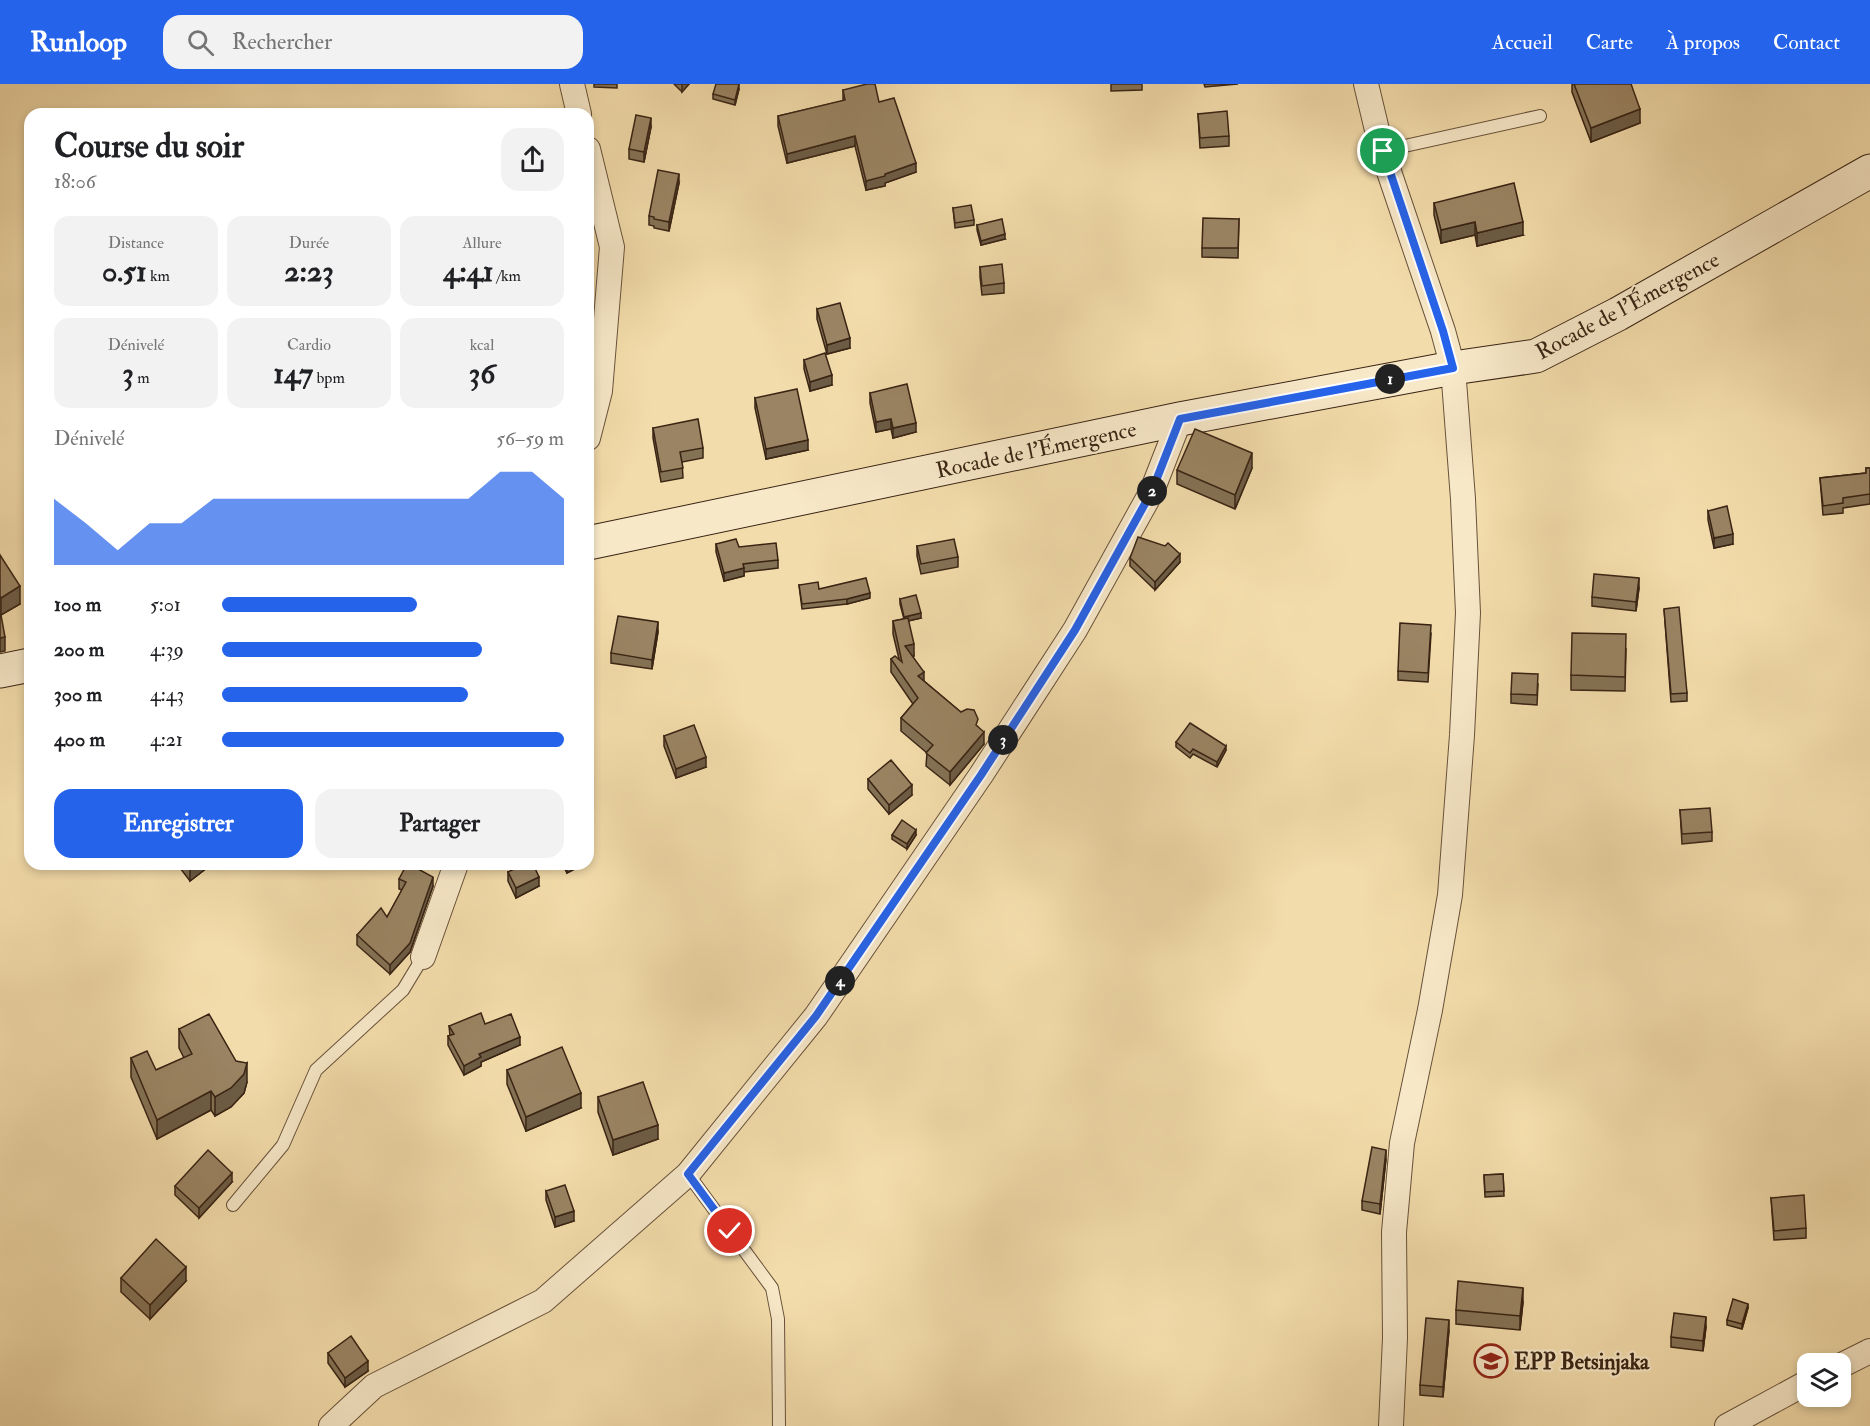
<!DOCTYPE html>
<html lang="fr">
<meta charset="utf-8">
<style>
:root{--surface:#fff;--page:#f2f2f2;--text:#202124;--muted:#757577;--accent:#2563eb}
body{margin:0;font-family:"IM FELL Double Pica",serif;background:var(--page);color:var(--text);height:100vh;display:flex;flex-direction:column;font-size:22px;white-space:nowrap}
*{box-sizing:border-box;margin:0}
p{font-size:20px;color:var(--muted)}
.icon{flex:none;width:33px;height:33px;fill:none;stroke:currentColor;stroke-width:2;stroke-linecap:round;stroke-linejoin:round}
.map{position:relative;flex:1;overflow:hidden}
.side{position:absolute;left:24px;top:24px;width:570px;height:762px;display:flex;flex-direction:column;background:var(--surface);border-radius:18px;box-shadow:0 3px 9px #0003}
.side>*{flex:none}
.fabs{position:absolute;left:1797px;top:1269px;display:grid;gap:12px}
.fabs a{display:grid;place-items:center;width:54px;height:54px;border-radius:12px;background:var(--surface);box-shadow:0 3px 9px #0003;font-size:30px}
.pin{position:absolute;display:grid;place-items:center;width:51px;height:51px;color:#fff;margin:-26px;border:3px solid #fff;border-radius:50%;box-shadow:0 2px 6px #0007}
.km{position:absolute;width:30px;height:30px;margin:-15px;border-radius:50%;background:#222;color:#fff;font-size:16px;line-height:30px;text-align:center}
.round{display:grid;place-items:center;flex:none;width:63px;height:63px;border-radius:18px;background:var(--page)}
.summary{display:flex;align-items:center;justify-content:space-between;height:102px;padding:0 30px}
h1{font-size:33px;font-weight:700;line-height:45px}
.stats{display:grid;grid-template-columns:repeat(3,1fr);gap:9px;height:102px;padding:6px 30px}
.stats div{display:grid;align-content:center;border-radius:15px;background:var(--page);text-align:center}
.stats b{font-size:30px;font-weight:700}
.stats small{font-size:16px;font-weight:400}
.stats p{font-size:16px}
.chart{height:168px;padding:12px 30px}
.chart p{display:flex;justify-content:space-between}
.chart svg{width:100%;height:108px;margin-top:6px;fill:var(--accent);opacity:.7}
.cta{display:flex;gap:12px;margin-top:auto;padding:12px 30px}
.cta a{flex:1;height:69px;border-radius:18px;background:var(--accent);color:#fff;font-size:24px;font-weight:700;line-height:69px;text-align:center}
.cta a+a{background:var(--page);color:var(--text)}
ul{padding:0 30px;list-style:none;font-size:20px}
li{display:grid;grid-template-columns:96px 72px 1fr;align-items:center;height:45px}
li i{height:15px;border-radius:8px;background:var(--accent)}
header{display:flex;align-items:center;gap:36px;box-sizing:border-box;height:84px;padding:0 30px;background:var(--accent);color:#fff}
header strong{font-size:28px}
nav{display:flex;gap:33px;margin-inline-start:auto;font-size:21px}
.search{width:420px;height:54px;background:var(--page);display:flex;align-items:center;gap:15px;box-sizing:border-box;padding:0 21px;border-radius:18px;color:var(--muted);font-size:22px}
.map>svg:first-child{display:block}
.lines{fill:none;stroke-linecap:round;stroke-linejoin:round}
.lane-casing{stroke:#68523a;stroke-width:14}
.street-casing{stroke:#68523a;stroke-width:26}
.secondary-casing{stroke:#392414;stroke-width:35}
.lane{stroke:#f7e8c8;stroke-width:12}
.street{stroke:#f7e8c8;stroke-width:24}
.secondary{stroke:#f7e8c8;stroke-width:33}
.wall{fill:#847255;stroke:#392414;stroke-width:1.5}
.shaded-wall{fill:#6c5c45;stroke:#392414;stroke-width:1.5}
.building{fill:#9a8463;stroke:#392414;stroke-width:1.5}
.route-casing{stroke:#fff;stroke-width:12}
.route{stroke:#2563eb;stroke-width:8}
.labels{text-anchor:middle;stroke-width:4.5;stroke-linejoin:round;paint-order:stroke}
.street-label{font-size:22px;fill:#392414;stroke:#f7e8c8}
.poi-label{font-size:22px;font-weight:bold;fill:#392414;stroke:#f7e8c8;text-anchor:start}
</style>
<header>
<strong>Runloop</strong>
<div class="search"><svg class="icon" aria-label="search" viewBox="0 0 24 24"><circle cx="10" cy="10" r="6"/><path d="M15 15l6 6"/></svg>Rechercher</div>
<nav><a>Accueil</a><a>Carte</a><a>À propos</a><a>Contact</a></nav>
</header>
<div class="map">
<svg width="1870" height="1342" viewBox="0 0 1870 1342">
<rect width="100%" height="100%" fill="#f3dcab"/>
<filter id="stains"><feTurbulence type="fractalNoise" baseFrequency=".00333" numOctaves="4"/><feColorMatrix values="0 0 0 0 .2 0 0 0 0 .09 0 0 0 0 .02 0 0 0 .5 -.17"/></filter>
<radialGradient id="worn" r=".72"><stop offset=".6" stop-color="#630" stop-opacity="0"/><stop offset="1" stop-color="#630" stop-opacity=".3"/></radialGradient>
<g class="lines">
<g class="lane-casing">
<g id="lane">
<polyline points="1382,67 1540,32"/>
<polyline points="688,1090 772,1204 778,1235 779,1342"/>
<polyline points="233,1121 283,1061 316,986 403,906 423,873"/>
</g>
</g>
<g class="street-casing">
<g id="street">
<polyline points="572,0 579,30"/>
<polyline points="1366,0 1382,67 1443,247 1453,284 1463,415 1468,529 1462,651 1450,811 1430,926 1402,1059 1394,1148 1395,1254 1391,1342"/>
<polyline points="588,65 612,163 600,307 588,354"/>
<polyline points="423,873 456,780"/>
<polyline points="1840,1282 1870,1267"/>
<polyline points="331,1342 374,1302 543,1217 688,1090 816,932 981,691 1075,546 1152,407 1180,335"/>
<polyline points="1727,1342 1808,1298"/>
</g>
</g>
<g class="secondary-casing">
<g id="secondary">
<polyline points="588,459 1180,335 1453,284 1536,272 1618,230 1870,87"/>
<polyline points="0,587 30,581"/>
</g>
</g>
<use href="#lane" class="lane"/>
<use href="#street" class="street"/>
<use href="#secondary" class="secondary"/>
</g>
<g class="wall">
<polygon points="594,0 617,0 617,4 594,3"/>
<polygon points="674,0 689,0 682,8"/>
<polygon points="1111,0 1142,0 1142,6 1111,7"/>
<polygon points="1204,0 1238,0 1205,3"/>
<polygon points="1572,0 1631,0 1640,39 1591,58 1572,8"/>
<polygon points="739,5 735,21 713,15 713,10"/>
<polygon points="843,6 879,18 916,88 885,99 885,102 866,106 855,62 787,79 778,42 778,32 843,17"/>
<polygon points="1198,30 1229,52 1229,62 1200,64"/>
<polygon points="651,43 644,78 629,75 629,65"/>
<polygon points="679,99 669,147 654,144 654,142 649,141 649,132"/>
<polygon points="1434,119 1523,151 1477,162 1475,151 1441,159 1434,131"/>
<polygon points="953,124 974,136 974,141 955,144"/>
<polygon points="1239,135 1238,174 1202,173 1202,164"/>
<polygon points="977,141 1005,155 981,161 977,146"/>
<polygon points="980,183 1004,199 1004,209 982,211 980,193"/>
<polygon points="817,225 850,264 827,270 817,235"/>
<polygon points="804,276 832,301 810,307 804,285"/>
<polygon points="870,309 916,348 893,354 891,345 876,348 870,319"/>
<polygon points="755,314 808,366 766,375 755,324"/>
<polygon points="653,344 703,364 703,374 682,378 683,394 661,398 653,354"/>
<polygon points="1252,384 1235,425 1177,400 1177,386"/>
<polygon points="1866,384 1870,384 1870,420 1843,424 1843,429 1823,431 1820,394 1866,389"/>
<polygon points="1708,427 1733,460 1714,464 1708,436"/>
<polygon points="716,460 739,463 778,476 778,484 744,488 744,492 724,497 716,468"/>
<polygon points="917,462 958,473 958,483 921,490 917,472"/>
<polygon points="1165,462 1180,478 1155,506 1130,482 1130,474"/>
<polygon points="0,471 20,520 1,531 0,529"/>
<polygon points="799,501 819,505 870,514 847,520 802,525"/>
<polygon points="1639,504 1636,527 1592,522 1592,513"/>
<polygon points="900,515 921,534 908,537 914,572 913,573 924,597 978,643 984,660 950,701 926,682 927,669 901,647 901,634 913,620 891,588 891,575 899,575 893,550 893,537 904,535 900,520"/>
<polygon points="1664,525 1687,609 1687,617 1671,618"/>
<polygon points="658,548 652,585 611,579 611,569"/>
<polygon points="1431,550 1428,598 1398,596 1398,587"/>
<polygon points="1626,565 1625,607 1571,606 1571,591"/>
<polygon points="1538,600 1537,621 1511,619 1511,610"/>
<polygon points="664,652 706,683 676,694 664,662"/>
<polygon points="1176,658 1226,666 1217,683 1193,670 1190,674 1176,663"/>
<polygon points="868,695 912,711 889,730 868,705"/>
<polygon points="1680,726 1712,748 1712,757 1682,760"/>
<polygon points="892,751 916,751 907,765 892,755"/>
<polygon points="177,780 212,780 190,797"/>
<polygon points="562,780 584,780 567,789"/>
<polygon points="508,788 539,802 516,814 508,797"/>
<polygon points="399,795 433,802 410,868 390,890 357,861 357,851 387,833 402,806 399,805"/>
<polygon points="485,940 520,961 481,978 481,982 464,991 448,961 448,952 450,952 449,942"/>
<polygon points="179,945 247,998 244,1009 231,1023 215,1032 211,1026 157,1055 131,993 131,974 156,986 184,974 179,964"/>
<polygon points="507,986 581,1024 526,1047 507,1000"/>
<polygon points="598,1013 658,1055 613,1071 598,1028"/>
<polygon points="1386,1075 1380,1130 1362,1126 1362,1117"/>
<polygon points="1503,1090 1504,1112 1485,1113 1484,1091"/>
<polygon points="232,1098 199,1134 175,1111 175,1102"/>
<polygon points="546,1107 574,1137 555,1143 546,1116"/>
<polygon points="1771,1114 1806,1144 1806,1154 1774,1156"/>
<polygon points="121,1194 186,1197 150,1235 121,1208"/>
<polygon points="1523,1218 1520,1246 1456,1240 1456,1226"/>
<polygon points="1748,1224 1742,1245 1727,1241 1727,1236"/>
<polygon points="1706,1243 1703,1267 1671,1263 1671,1253"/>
<polygon points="1449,1246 1443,1313 1420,1311 1420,1301"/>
<polygon points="328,1269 368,1287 345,1303 328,1279"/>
</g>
<g class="shaded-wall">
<polygon points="682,0 689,0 682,8"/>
<polygon points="739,0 739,5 735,21 735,16"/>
<polygon points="1640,25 1640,39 1591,58 1591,44"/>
<polygon points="651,34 651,43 644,78 644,68"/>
<polygon points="855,52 855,62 787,79 787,70"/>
<polygon points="916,79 916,88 885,99 885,102 866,106 866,97"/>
<polygon points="679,90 679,99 669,147 669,138"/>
<polygon points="1475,138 1475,151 1441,159 1441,146"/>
<polygon points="1523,138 1523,151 1477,162 1477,149"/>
<polygon points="1005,150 1005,155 981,161 981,157"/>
<polygon points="850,254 850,264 827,270 827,261"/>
<polygon points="832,291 832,301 810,307 810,298"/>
<polygon points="891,335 891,345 876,348 876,338"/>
<polygon points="916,339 916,348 893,354 893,344"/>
<polygon points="808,356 808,366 766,375 766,365"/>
<polygon points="1252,369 1252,384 1235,425 1235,411"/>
<polygon points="1733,450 1733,460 1714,464 1714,454"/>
<polygon points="1180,470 1180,478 1155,506 1155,498"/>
<polygon points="744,484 744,492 724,497 724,489"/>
<polygon points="1639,494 1639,504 1636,527 1636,518"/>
<polygon points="20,502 20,520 1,531 1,514"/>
<polygon points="870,509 870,514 847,520 847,515"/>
<polygon points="921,529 921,534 904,538 904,533"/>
<polygon points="658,538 658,548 652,585 652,576"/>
<polygon points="5,553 5,567 0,568 0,554"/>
<polygon points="914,560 914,572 905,574 905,562"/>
<polygon points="924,588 924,601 918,592"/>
<polygon points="984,648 984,660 950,701 950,688"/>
<polygon points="1226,662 1226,666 1217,683 1217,678"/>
<polygon points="706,673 706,683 676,694 676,685"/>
<polygon points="912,701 912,711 889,730 889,721"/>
<polygon points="916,746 916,751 907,765 907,760"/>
<polygon points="190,780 212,780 190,797"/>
<polygon points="567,780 584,780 567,789"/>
<polygon points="433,793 433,802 410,868 390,890 390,881"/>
<polygon points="539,793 539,802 516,814 516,804"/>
<polygon points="520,953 520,961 481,978 481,982 464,991 464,982 479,970"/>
<polygon points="247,979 247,998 244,1009 231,1023 215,1032 215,1013"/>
<polygon points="211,1007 211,1026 157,1055 157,1036"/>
<polygon points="581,1009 581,1024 526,1047 526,1033"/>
<polygon points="658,1041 658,1055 613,1071 613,1056"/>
<polygon points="1386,1066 1386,1075 1380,1130 1380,1120"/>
<polygon points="232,1089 232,1098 199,1134 199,1124"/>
<polygon points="574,1127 574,1137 555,1143 555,1133"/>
<polygon points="186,1183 186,1197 150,1235 150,1221"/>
<polygon points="1523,1204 1523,1218 1520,1246 1520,1232"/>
<polygon points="1748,1220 1748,1224 1742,1245 1742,1240"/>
<polygon points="1706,1233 1706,1243 1703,1267 1703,1257"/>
<polygon points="1449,1236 1449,1246 1443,1313 1443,1303"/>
<polygon points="368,1277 368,1287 345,1303 345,1294"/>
</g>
<g class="building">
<polygon points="716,0 739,0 735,16 713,10"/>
<polygon points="867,0 875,0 879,18 894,14 916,79 885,90 885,92 866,97 855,52 787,70 778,32 845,16 843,6"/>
<polygon points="1574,0 1631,0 1640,25 1591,44"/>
<polygon points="1227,27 1229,52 1200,54 1198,30"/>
<polygon points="636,31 651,34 644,68 629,65"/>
<polygon points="658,86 679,90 669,138 654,135 654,133 649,132"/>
<polygon points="1514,99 1523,138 1477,149 1475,138 1441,146 1434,119"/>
<polygon points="971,121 974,136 955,139 953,124"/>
<polygon points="1203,134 1239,135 1238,164 1202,164"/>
<polygon points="1002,135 1005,150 981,157 977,141"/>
<polygon points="1002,180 1004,199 982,202 980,183"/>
<polygon points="840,219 850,254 827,261 817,225"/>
<polygon points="825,269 832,291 810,298 804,276"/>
<polygon points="907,300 916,339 893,344 891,335 876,338 870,309"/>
<polygon points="797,305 808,356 766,365 755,314"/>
<polygon points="698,335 703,364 680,368 683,384 661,388 653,344"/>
<polygon points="1195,345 1252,369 1235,411 1177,386"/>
<polygon points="1866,384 1870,384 1870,410 1843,414 1843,419 1823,422 1820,394 1866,389"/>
<polygon points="1727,422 1733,450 1714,454 1708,427"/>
<polygon points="1138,453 1165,462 1168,459 1180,470 1155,498 1130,474"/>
<polygon points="736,455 739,463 776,459 778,476 743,480 744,484 724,489 716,460"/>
<polygon points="954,455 958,473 921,480 917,462"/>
<polygon points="0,471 20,502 1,514 0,512"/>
<polygon points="1594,490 1639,494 1636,518 1592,513"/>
<polygon points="866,494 870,509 847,515 802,520 799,501 818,498 819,505"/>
<polygon points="916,511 921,529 904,533 900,515"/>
<polygon points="1679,523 1687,609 1671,610 1664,525"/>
<polygon points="1,531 5,553 0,554 0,532"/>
<polygon points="618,532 658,538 652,576 611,569"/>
<polygon points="908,534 914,560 905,562 924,588 918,592 961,628 967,625 974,626 978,635 976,641 984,648 950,688 926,669 933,661 901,634 918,614 891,575 895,572 902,578 893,537"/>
<polygon points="1400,539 1431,541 1428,589 1398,587"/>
<polygon points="1572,549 1626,550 1625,593 1571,591"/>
<polygon points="1512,589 1538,590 1537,611 1511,610"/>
<polygon points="1190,639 1226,662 1217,678 1193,665 1190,669 1176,658"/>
<polygon points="694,641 706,673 676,685 664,652"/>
<polygon points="891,676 912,701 889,721 868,695"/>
<polygon points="1710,724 1712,748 1682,750 1680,726"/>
<polygon points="902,736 916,746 907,760 892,751"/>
<polygon points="407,780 409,780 433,793 410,859 390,881 357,851 381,824 387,833 406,798 399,795"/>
<polygon points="524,780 533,780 539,793 516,804 508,788"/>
<polygon points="481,929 485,940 511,930 520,953 479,970 481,973 464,982 448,952 454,950 449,942"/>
<polygon points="209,930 236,977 247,979 244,990 231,1004 215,1013 211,1007 157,1036 131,974 147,967 156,986 192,970 179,945"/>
<polygon points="562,963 581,1009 526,1033 507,986"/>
<polygon points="643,998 658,1041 613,1056 598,1013"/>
<polygon points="1372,1063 1386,1066 1380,1120 1362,1117"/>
<polygon points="208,1066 232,1089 199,1124 175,1102"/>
<polygon points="1503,1090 1504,1107 1485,1108 1484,1091"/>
<polygon points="565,1101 574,1127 555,1133 546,1107"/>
<polygon points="1804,1111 1806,1144 1774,1147 1771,1114"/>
<polygon points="156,1155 186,1183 150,1221 121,1194"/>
<polygon points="1458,1197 1523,1204 1520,1232 1456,1226"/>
<polygon points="1733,1215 1748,1220 1742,1240 1727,1236"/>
<polygon points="1674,1229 1706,1233 1703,1257 1671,1253"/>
<polygon points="1426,1234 1449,1236 1443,1303 1420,1301"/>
<polygon points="351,1252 368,1277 345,1294 328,1269"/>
</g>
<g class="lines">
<g class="route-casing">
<polyline id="route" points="730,1147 688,1090 816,932 981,691 1075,546 1152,407 1180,335 1453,284 1443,247 1383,67"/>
</g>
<use href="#route" class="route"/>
</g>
<defs>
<g id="school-ring" transform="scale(1.725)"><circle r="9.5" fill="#f7e8c8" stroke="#8f2418" stroke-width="1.5"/><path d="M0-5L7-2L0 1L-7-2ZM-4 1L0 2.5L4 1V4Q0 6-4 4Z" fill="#8f2418"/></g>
</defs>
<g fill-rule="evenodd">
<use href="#school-ring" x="1491" y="1277"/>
</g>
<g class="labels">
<g class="street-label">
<text transform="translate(1627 221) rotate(-28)" y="8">Rocade de l'Émergence</text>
<text transform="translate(1036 365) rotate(-12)" y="8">Rocade de l'Émergence</text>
</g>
<g class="poi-label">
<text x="1514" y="1285">EPP Betsinjaka</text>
</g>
</g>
<rect width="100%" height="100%" filter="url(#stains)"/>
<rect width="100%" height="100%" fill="url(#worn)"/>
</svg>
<div class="fabs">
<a><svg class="icon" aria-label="layers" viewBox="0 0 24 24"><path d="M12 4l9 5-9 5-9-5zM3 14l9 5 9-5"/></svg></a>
</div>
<div class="pin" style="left:1383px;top:67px;background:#1e9e55"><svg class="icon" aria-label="arrive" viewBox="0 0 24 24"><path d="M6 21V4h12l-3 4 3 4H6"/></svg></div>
<div class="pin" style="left:730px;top:1147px;background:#d93025"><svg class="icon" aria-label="check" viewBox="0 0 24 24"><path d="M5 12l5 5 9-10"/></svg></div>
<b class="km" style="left:1390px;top:295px">1</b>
<b class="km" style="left:1152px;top:407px">2</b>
<b class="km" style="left:1003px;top:656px">3</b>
<b class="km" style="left:840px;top:897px">4</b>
<section class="side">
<div class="summary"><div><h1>Course du soir</h1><p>18:06</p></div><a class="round"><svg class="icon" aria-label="share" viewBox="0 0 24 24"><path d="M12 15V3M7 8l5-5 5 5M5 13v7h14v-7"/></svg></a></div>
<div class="stats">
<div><p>Distance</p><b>0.51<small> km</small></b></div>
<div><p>Durée</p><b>2:23</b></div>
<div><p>Allure</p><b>4:41<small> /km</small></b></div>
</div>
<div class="stats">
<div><p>Dénivelé</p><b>3<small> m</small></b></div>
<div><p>Cardio</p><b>147<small> bpm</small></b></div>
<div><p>kcal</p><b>36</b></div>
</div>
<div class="chart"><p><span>Dénivelé</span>56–59 m</p>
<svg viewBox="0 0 160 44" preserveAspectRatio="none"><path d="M0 44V17L10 27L20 38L30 27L40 27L50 17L60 17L70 17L80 17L90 17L100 17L110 17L120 17L130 17L140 6L150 6L160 17V44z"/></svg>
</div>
<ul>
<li><b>100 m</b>5:01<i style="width:57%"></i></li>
<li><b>200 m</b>4:39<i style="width:76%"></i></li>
<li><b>300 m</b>4:43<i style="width:72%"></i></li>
<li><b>400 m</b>4:21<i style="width:100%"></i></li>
</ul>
<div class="cta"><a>Enregistrer</a><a>Partager</a></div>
</section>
</div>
